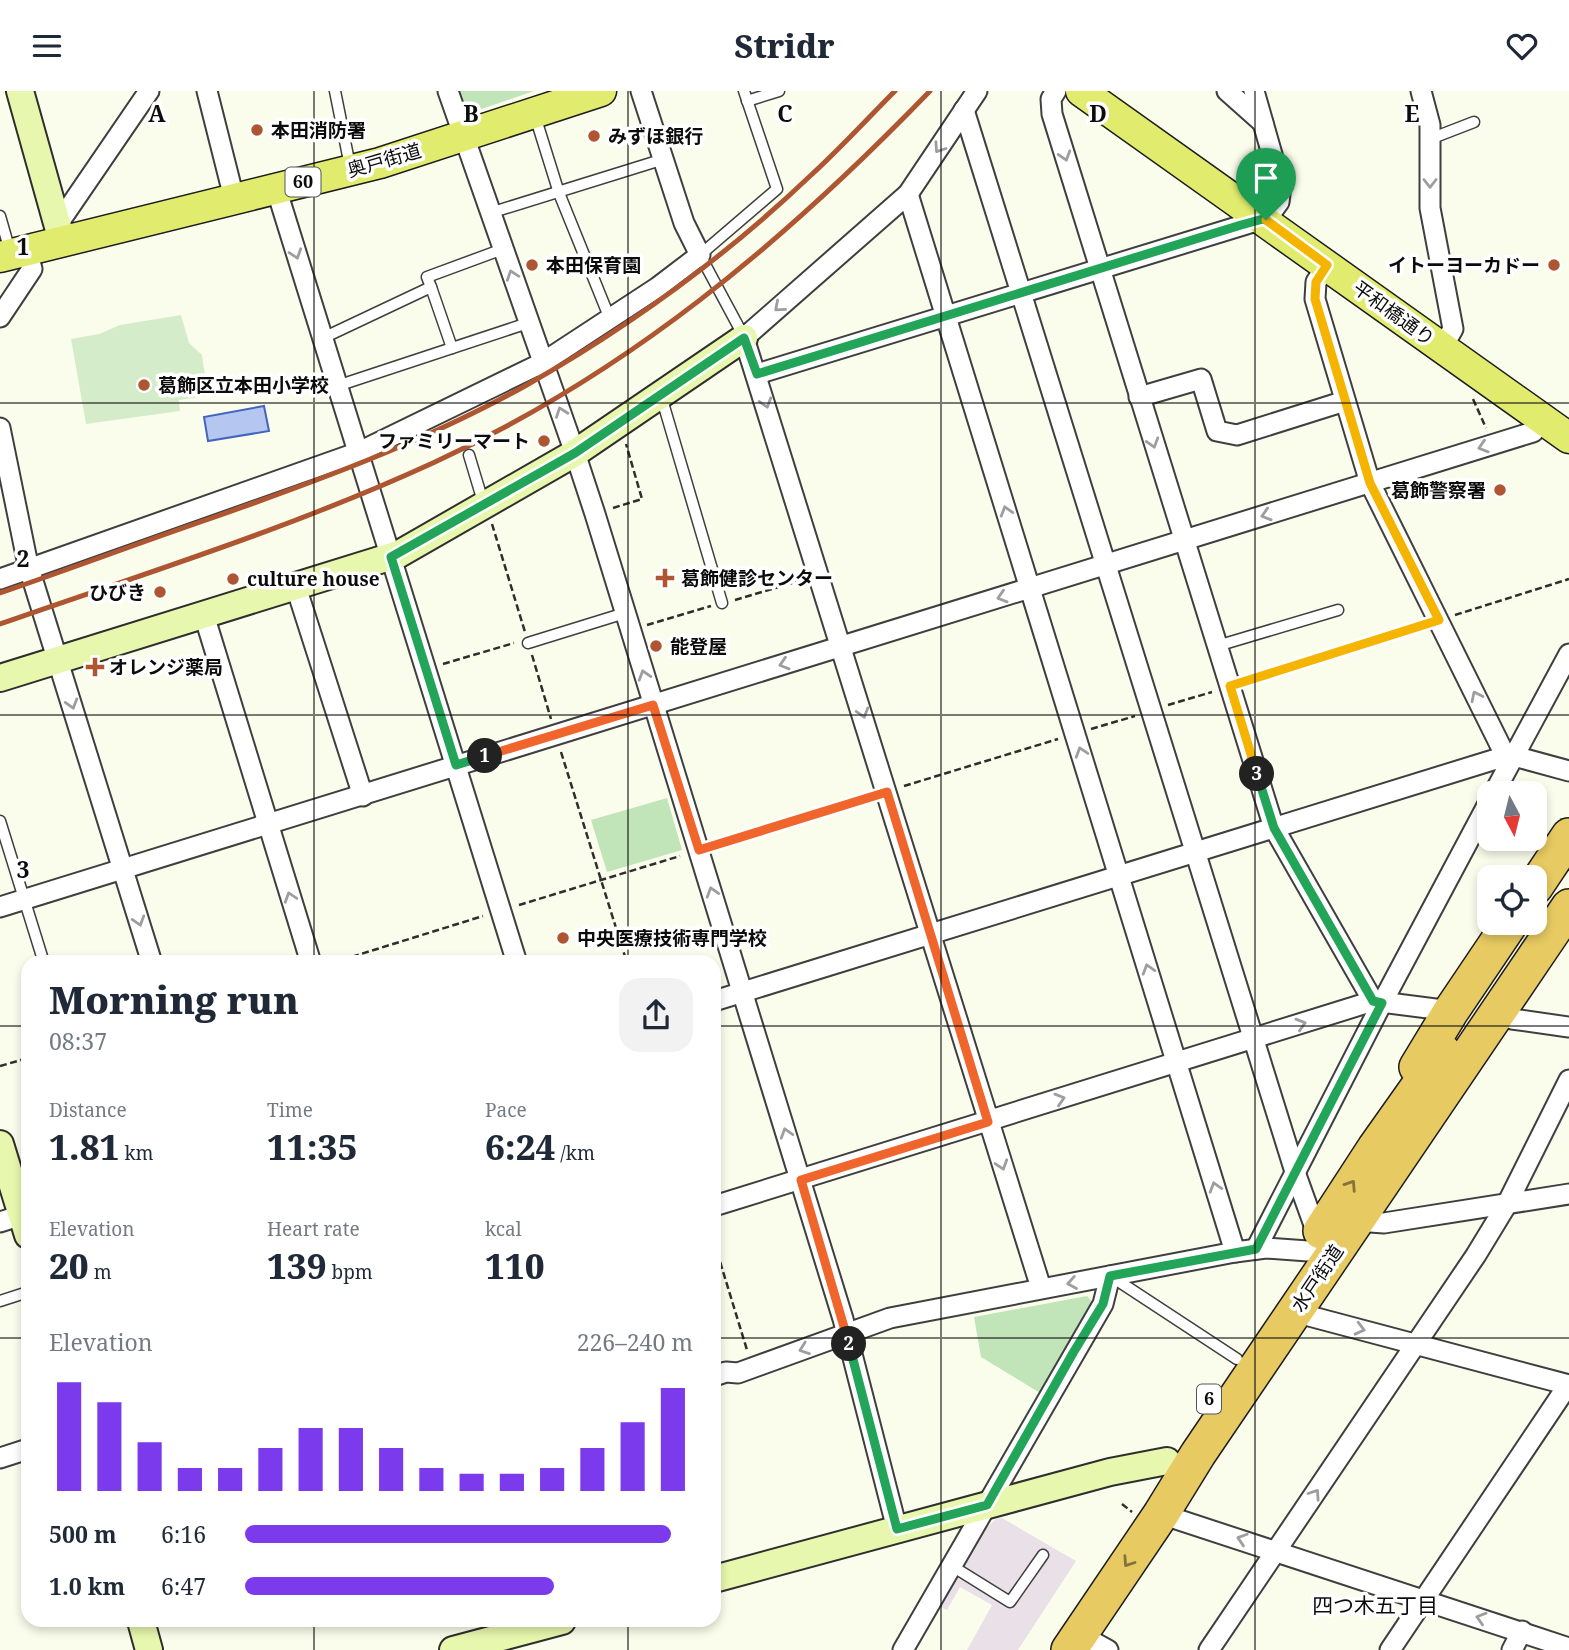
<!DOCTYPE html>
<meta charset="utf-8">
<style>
:root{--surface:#fff;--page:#f2f2f3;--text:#1f2937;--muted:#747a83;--accent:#7c3aed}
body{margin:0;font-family:"Noto Serif","Noto Sans JP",serif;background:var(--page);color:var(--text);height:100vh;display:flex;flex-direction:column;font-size:26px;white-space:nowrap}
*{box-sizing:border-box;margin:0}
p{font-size:23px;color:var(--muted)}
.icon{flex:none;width:38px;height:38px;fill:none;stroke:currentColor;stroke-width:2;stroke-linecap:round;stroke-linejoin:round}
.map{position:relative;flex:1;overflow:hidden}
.panel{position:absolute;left:21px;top:864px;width:700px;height:672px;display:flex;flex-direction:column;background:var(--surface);border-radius:21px;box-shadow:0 4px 10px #0003}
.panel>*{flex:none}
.needle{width:46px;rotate:173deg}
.buttons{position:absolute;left:1477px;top:690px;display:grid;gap:14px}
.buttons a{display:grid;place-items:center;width:70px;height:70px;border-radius:14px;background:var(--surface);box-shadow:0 4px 10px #0003;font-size:35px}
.pin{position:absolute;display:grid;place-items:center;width:60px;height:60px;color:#fff;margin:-72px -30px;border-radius:50% 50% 50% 0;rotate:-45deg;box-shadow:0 0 7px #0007}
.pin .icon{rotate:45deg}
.km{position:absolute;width:35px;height:35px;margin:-18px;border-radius:50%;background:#222;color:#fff;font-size:19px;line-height:35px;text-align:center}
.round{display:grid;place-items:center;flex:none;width:74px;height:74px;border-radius:21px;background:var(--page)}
.head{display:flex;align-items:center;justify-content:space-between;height:119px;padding:0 28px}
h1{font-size:38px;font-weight:800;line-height:52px}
.stats{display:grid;grid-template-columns:repeat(3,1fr);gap:10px;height:119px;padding:7px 28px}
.stats div{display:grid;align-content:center}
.stats b{font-size:35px;font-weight:800}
.stats small{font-size:19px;font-weight:400}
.stats p{font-size:19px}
.chart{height:196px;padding:14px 28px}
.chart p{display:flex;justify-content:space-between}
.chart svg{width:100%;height:126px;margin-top:7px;stroke:var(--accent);stroke-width:6}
ul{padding:0 28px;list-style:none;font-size:23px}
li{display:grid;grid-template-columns:112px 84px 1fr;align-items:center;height:52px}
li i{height:18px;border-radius:9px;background:var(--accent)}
header{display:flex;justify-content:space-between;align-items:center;height:91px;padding:0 28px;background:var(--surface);font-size:32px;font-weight:800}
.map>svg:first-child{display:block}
.industrial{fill:#eae0e8}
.green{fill:#c1e4b9}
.pitch{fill:#d5ecca}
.water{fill:#b5c7f0;stroke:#4365c0;stroke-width:2}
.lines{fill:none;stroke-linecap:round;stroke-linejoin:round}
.lane-casing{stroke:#3f3f3f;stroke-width:13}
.street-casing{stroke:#3f3f3f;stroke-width:23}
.secondary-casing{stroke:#2e2e2e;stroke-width:30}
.primary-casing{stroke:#1d1d1d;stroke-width:33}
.highway-casing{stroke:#1d1d1d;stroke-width:38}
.path{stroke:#2e2e2e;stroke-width:2.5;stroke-dasharray:7 3.5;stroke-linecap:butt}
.lane{stroke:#fff;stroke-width:10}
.street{stroke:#fff;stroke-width:19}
.secondary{stroke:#e7f7ad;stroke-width:26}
.primary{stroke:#e1ec6e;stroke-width:30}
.highway{stroke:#e7ca61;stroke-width:35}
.rail{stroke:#ae5531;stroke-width:5}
.oneway{stroke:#9e9e9e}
.oneway2{stroke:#84743b}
.split-1-casing{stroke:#fff;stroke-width:14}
.split-2-casing{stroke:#fff;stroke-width:14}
.split-3-casing{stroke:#fff;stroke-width:14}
.split-4-casing{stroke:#fff;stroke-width:14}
.split-1{stroke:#22a559;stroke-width:9}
.split-2{stroke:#f0652b;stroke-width:9}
.split-3{stroke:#22a559;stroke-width:9}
.split-4{stroke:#f5b400;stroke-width:9}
.grid{fill:none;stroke:#0c0c0c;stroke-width:2;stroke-opacity:0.55}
.poi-dot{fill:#ae5531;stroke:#fff;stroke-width:2.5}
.labels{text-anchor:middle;stroke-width:7;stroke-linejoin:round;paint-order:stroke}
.shield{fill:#fff;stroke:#555;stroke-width:2}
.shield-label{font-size:18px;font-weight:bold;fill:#0c0c0c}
.poi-label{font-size:19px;font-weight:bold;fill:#0c0c0c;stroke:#fff;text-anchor:start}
.street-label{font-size:19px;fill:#0c0c0c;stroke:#fff}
.neighbourhood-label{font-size:21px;fill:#0c0c0c;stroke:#fff}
.grid-label{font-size:23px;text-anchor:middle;font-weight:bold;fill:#0c0c0c;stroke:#fff;stroke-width:7;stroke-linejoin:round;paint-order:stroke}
</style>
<header><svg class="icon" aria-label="menu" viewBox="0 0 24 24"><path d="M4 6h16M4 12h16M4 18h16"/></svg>Stridr<svg class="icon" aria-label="heart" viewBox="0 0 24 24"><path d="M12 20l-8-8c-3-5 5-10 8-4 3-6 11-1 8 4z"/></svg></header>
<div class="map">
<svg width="1569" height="1559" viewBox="0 0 1569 1559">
<rect width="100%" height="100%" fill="#fbfdec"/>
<polygon class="industrial" points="1002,1427 1076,1470 1018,1559 967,1559 992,1514 960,1496 947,1519 937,1514 983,1440 996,1428"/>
<g class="green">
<polygon points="452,0 534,0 461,25"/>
<polygon points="667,707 682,759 607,781 591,729"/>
<polygon points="1087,1205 1094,1213 1040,1302 981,1266 974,1226"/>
</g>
<polygon class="pitch" points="181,224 189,252 202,264 208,305 179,309 180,320 86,333 71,248 99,243 120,234"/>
<polygon class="water" points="264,315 269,340 208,350 204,326"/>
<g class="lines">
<g class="lane-casing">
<g id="lane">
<polyline points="335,0 350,75"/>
<polyline points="747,10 779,0"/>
<polyline points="535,25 559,102 610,228"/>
<polyline points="1430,48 1474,31"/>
<polyline points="490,122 664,68"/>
<polyline points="0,125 10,160"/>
<polyline points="431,196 452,257"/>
<polyline points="743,244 700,164 777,98 744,0"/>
<polyline points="323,247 431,196 427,186 503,158"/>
<polyline points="337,295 528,232"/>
<polyline points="661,305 722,512"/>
<polyline points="469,364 484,414"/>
<polyline points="528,552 625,522"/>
<polyline points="1217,555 1338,519"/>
<polyline points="0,730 44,872"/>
<polyline points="1112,1186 1237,1268"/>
<polyline points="0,1210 28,1201"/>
<polyline points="952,1475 1010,1511 1043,1464"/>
</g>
</g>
<g class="street-casing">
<g id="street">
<polyline points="207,0 234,107"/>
<polyline points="448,0 575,362 595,423 843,1228 897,1438"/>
<polyline points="977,0 908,103 744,247 1041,1197"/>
<polyline points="1056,0 1051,8 1052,23 1274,737 1373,910"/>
<polyline points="1227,0 1263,32"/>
<polyline points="1254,0 1281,95 1279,111 1266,129"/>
<polyline points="1421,0 1430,34 1430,117 1453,238 1442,257"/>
<polyline points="964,19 1296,1084 1318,1145"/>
<polyline points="276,97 517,872"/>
<polyline points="908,103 1235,1161"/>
<polyline points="58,133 149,0"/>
<polyline points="1327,174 1316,191 1315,208 1370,392 1506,666"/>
<polyline points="0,226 32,178 27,159"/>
<polyline points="757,283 1263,128"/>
<polyline points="1139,306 1201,288 1217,340 1237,344 1345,310"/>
<polyline points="0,337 28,474 152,872"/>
<polyline points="0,488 359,361 542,272 658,196 700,164 684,132 641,0"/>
<polyline points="296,496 363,705"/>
<polyline points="204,524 311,872"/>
<polyline points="1494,702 1569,563"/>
<polyline points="0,816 1533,341 1544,329"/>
<polyline points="714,910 1493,669 1514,665 1569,680"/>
<polyline points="1512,928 1569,936"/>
<polyline points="714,1115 1373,910 1451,920"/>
<polyline points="1356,1130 1384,1132 1569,1103"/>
<polyline points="0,1131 28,1122"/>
<polyline points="1256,1158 1382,912 1489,711"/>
<polyline points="1294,1221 1569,1294"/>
<polyline points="714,1285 726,1281 738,1282 890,1227 1235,1161 1266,1157 1308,1160"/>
<polyline points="0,1367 28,1358"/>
<polyline points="1161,1423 1569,1557"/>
<polyline points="1079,1543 1108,1559"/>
<polyline points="903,1559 1103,1213 1110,1185"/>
<polyline points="1209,1559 1476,1164 1507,1113 1569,989"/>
<polyline points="1390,1559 1568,1294"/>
<polyline points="1512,1559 1522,1540"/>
</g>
</g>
<g class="secondary-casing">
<g id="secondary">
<polyline points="20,0 62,150"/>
<polyline points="0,587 399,463 575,362 744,247"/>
<polyline points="0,1053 28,1144"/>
<polyline points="714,1488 1110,1381 1167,1370"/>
<polyline points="141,1530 149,1559"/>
<polyline points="453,1559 562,1530"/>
</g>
</g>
<g class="primary-casing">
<g id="primary">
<polyline points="1081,0 1569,347"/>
<polyline points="0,166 380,72 601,0"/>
</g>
</g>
<g class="highway-casing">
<g id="highway">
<polyline points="1535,796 1569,745"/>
<polyline points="1417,976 1451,920 1511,831"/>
<polyline points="1321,1140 1375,1057 1443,961"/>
<polyline points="1069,1559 1161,1423 1198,1363 1569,816"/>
</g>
</g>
<g class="path">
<polyline points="1473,308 1486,337"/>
<polyline points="613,417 642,408 626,353"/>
<polyline points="492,433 525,541"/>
<polyline points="735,509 802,489"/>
<polyline points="1455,524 1569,488"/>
<polyline points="647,534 711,515"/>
<polyline points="532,564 551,628"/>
<polyline points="443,573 514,552"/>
<polyline points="1248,589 1422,535"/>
<polyline points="1168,614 1212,601"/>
<polyline points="1091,638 1135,625"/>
<polyline points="561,661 627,872"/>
<polyline points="904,695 1058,648"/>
<polyline points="717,753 871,706"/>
<polyline points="519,814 680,765"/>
<polyline points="332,872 483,825"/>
<polyline points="0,975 28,967"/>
<polyline points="714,1151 747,1259"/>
<polyline points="1122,1413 1132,1421"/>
</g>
<use href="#lane" class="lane"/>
<use href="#street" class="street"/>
<use href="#secondary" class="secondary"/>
<use href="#primary" class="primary"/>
<use href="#highway" class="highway"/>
<g class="rail">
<path d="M0,502c70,-24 139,-50 209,-74 108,-38 215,-77 316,-133 102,-58 199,-128 284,-209 30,-27 57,-57 86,-86"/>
<path d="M0,533c146,-51 294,-97 435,-162 193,-89 348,-219 495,-371"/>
</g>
</g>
<defs><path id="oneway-chevron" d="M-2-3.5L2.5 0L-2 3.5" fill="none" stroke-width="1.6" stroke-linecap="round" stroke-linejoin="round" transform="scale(1.75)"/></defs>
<g class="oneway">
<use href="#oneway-chevron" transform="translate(939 57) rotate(124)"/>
<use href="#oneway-chevron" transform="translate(1065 65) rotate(73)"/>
<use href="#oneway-chevron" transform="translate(1430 92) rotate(90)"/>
<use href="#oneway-chevron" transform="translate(296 163) rotate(72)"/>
<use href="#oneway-chevron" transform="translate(512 184) rotate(-109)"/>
<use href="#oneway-chevron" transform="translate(779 216) rotate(139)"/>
<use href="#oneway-chevron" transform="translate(766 312) rotate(73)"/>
<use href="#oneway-chevron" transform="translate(561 321) rotate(-110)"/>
<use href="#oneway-chevron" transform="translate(1153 352) rotate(73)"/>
<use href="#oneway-chevron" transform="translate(1483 356) rotate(163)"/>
<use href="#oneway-chevron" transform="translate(1006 420) rotate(-107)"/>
<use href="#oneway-chevron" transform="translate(1266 424) rotate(163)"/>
<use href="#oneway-chevron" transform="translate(1002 506) rotate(163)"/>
<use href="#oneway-chevron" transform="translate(784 573) rotate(163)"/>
<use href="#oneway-chevron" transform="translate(644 584) rotate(-107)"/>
<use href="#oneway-chevron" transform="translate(1476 605) rotate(-116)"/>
<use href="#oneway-chevron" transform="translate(72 613) rotate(73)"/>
<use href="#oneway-chevron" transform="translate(863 622) rotate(73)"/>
<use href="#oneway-chevron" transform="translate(1081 661) rotate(-108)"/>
<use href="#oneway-chevron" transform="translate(712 801) rotate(-107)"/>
<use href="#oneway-chevron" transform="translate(290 806) rotate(-108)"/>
<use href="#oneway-chevron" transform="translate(139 830) rotate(73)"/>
<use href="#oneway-chevron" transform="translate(1148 878) rotate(-107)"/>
<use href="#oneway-chevron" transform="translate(1301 933) rotate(-17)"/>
<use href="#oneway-chevron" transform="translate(1060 1008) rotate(-17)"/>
<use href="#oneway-chevron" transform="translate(786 1042) rotate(-107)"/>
<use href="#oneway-chevron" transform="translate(1002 1074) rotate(72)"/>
<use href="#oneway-chevron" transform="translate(1215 1096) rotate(-107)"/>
<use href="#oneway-chevron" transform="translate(1072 1192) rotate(170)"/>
<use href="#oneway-chevron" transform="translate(1360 1238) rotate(14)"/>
<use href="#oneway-chevron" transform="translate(804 1258) rotate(160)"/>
<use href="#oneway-chevron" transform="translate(1315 1403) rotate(-56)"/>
<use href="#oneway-chevron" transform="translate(1242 1448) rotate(-162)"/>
<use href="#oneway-chevron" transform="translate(1481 1527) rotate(-163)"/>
</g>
<g class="oneway2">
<use href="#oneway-chevron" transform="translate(1351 1094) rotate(-57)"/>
<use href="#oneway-chevron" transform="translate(1128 1471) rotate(124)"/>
</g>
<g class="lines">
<g class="split-1-casing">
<polyline id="split-1" points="485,665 456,674 391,466 575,362 744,247 757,283 1241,134 1263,128 1266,129"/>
</g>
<g class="split-2-casing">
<polyline id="split-2" points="485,665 653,614 699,759 887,701 988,1031 801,1089 849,1253"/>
</g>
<g class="split-3-casing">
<polyline id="split-3" points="849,1253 897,1438 987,1414 1073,1262 1103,1213 1110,1185 1256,1158 1382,912 1373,910 1274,737 1257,683"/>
</g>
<g class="split-4-casing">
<polyline id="split-4" points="1257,683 1230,595 1439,529 1370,392 1315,208 1316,191 1327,174 1266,129"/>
</g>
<use href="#split-1" class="split-1"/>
<use href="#split-2" class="split-2"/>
<use href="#split-3" class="split-3"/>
<use href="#split-4" class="split-4"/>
</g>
<path class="grid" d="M314,0v872M628,0v872M941,0v1559M1255,0v1559M0,312h1569M0,624h1569M0,935h28M714,935h855M0,1247h28M714,1247h855M314,1530v29M628,1530v29"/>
<g class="poi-dot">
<circle cx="257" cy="39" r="7"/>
<circle cx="594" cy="45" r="7"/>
<circle cx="532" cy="174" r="7"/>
<circle cx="1554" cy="174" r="7"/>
<circle cx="144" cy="294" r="7"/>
<circle cx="544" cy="350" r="7"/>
<circle cx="1500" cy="399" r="7"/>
<path d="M661.5 476.5h7v7h7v7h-7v7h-7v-7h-7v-7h7z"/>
<circle cx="233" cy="488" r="7"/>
<circle cx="160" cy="501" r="7"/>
<circle cx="656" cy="555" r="7"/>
<path d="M91.5 565.5h7v7h7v7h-7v7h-7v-7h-7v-7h7z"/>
<circle cx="563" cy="847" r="7"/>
</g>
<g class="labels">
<g class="shield">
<rect x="285.5" y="76.5" width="35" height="29" rx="5"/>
<rect x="1197" y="1293.5" width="24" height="29" rx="5"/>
</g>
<g class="shield-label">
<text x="303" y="97">60</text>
<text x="1209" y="1314">6</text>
</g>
<g class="poi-label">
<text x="271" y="46">本田消防署</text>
<text x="608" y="52">みずほ銀行</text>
<text x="546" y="181">本田保育園</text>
<text x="1540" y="181" text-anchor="end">イトーヨーカドー</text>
<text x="158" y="301">葛飾区立本田小学校</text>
<text x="530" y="357" text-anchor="end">ファミリーマート</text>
<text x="1486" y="406" text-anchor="end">葛飾警察署</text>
<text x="681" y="494">葛飾健診センター</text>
<text x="247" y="495">culture house</text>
<text x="146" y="508" text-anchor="end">ひびき</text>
<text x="670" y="562">能登屋</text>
<text x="109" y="583">オレンジ薬局</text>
<text x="577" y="854">中央医療技術専門学校</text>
</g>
<g class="street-label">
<text transform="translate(384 69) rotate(-16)" y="7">奥戸街道</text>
<text transform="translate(1394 222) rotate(36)" y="7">平和橋通り</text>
<text transform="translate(1317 1187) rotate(-56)" y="7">水戸街道</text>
</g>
<g class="neighbourhood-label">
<text x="1375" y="1522">四つ木五丁目</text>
</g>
</g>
<g class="grid-label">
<text x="157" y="31">A</text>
<text x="471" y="31">B</text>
<text x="785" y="31">C</text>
<text x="1098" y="31">D</text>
<text x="1412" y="31">E</text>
<text x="23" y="164">1</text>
<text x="23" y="476">2</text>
<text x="23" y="787">3</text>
</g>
</svg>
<div class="buttons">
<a><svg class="needle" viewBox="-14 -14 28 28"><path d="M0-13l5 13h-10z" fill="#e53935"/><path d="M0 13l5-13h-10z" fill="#747a83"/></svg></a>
<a><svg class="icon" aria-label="locate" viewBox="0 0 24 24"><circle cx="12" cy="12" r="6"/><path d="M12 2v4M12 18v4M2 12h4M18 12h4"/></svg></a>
</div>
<div class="pin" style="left:1266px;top:129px;background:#1e9e55"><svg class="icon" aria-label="arrive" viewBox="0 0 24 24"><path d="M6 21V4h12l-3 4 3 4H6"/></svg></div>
<b class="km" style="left:485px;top:665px">1</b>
<b class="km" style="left:849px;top:1253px">2</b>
<b class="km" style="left:1257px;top:683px">3</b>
<section class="panel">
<div class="head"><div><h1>Morning run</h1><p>08:37</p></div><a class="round"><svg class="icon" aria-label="share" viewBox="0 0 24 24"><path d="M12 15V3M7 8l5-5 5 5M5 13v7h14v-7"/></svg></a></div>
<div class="stats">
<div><p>Distance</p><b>1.81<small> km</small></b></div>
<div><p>Time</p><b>11:35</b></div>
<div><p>Pace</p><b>6:24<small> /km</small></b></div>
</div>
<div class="stats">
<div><p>Elevation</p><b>20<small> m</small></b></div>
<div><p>Heart rate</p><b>139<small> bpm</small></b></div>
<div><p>kcal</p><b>110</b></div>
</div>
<div class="chart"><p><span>Elevation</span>226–240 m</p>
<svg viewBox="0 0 160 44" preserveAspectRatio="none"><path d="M5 44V6M15 44V13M25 44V27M35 44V36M45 44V36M55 44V29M65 44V22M75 44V22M85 44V29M95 44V36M105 44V38M115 44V38M125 44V36M135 44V29M145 44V20M155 44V8"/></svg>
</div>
<ul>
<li><b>500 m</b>6:16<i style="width:95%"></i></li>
<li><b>1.0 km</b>6:47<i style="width:69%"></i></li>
</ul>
</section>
</div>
